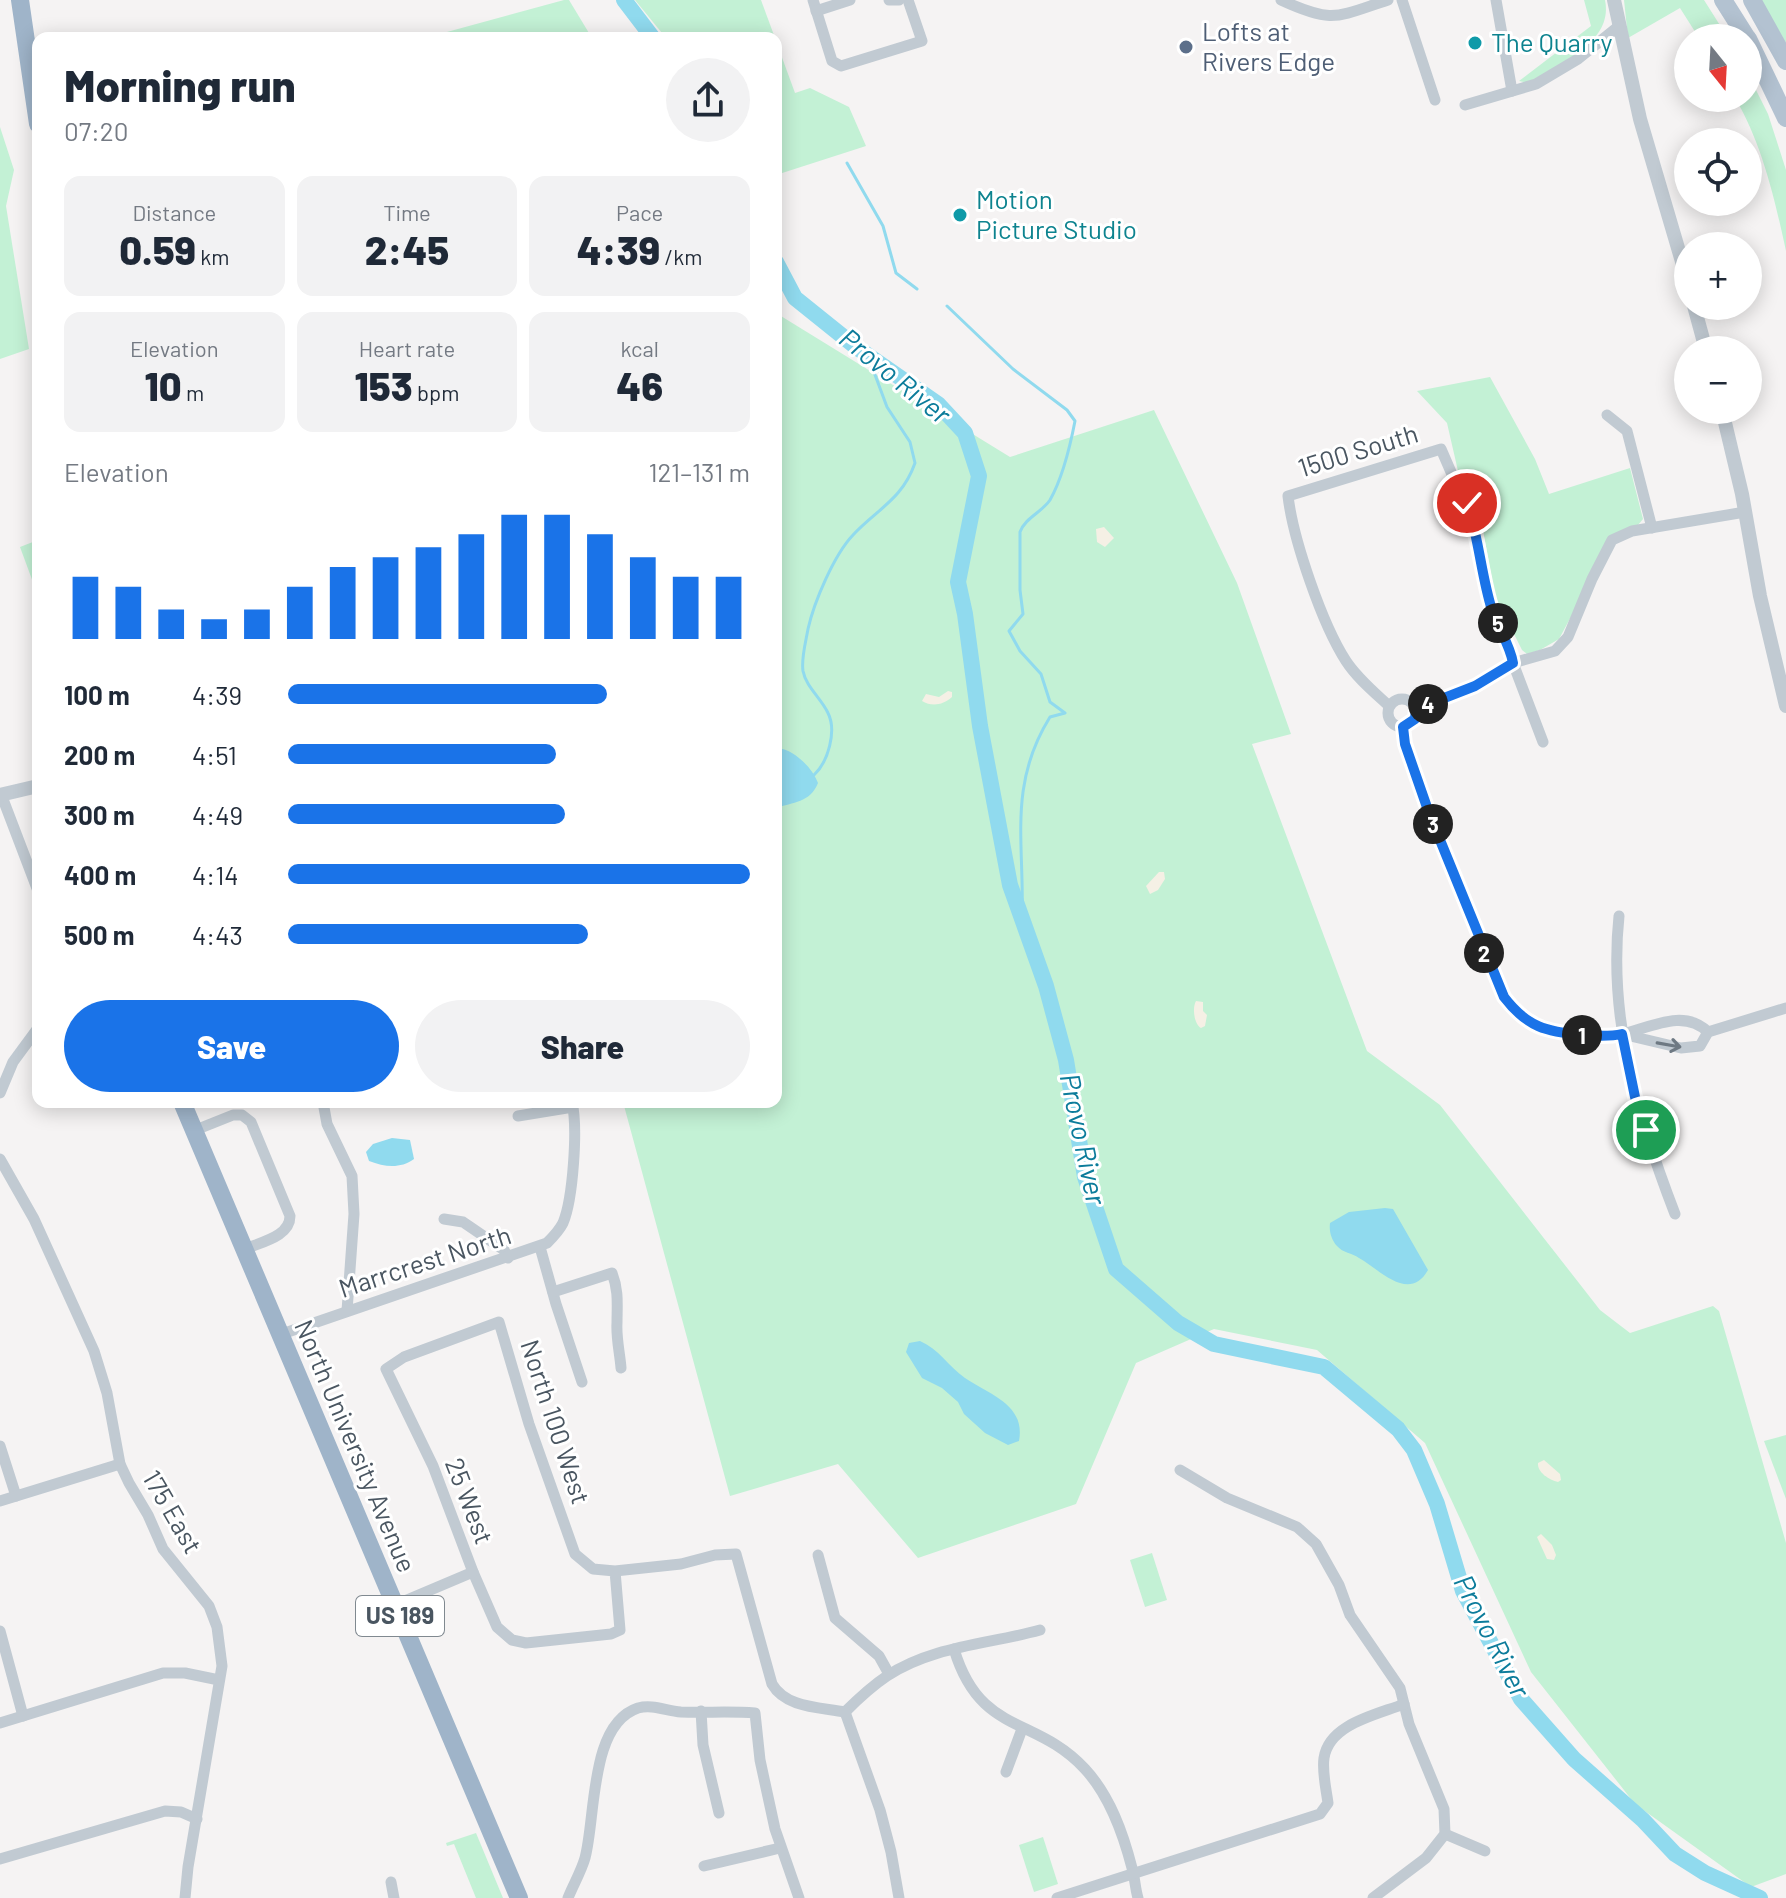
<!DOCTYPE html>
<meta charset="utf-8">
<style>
:root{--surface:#fff;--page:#f2f2f3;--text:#1f2937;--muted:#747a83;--accent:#1a73e8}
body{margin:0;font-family:Barlow,sans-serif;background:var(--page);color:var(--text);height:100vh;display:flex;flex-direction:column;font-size:30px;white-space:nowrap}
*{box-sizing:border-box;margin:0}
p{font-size:26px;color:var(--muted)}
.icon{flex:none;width:44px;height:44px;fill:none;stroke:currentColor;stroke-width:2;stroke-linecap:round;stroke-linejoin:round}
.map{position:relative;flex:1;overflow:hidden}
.sheet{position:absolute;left:32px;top:32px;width:750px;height:1076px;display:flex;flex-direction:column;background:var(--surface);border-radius:16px;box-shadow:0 4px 20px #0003}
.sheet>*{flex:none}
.needle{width:52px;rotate:162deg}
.fabs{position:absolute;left:1674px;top:24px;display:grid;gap:16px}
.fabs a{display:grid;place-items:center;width:88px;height:88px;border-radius:50%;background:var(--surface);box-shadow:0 4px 20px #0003;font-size:40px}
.pin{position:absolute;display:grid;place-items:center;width:68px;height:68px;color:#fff;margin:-34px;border:4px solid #fff;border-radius:50%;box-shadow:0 2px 8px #0007}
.km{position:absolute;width:40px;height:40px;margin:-20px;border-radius:50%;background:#222;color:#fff;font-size:22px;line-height:40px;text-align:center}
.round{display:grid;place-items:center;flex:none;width:84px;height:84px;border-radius:42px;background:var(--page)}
.overview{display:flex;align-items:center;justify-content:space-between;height:136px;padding:0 32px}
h1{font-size:44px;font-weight:800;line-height:60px}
.stats{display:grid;grid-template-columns:repeat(3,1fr);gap:12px;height:136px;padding:8px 32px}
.stats div{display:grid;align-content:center;border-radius:16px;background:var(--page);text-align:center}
.stats b{font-size:40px;font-weight:800}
.stats small{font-size:22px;font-weight:400}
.stats p{font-size:22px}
.chart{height:224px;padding:16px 32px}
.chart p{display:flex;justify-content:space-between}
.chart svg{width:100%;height:144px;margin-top:8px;stroke:var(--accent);stroke-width:6}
.cta{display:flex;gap:16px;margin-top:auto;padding:16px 32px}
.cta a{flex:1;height:92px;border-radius:48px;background:var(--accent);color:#fff;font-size:32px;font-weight:800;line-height:92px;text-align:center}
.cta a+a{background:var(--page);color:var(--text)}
ul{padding:0 32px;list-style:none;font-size:26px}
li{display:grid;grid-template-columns:128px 96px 1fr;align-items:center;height:60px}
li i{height:20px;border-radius:10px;background:var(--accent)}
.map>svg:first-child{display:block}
.green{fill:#c3f1d5}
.sand{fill:#f5f0e5}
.water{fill:#90daee}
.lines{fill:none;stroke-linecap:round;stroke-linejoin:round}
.stream{stroke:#90daee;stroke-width:3}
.river{stroke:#90daee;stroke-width:16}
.minor{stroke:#c1cad2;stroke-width:11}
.tertiary{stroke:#c1cad2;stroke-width:14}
.primary{stroke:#b3c2d1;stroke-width:18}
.trunk{stroke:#9fb4c9;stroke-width:18}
.oneway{stroke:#6e7983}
.route-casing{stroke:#fff;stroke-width:16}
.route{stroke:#1a73e8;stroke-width:10}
.culture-dot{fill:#0f9aa8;stroke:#fff;stroke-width:3}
.service-dot{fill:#5c6f8a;stroke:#fff;stroke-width:3}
.labels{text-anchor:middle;stroke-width:6;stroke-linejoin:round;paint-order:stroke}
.shield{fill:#fff;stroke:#808990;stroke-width:2}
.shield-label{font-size:24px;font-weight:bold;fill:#4a5661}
.service-label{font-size:26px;fill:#4e5e75;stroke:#fff;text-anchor:start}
.culture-label{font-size:26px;fill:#0d838f;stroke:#fff;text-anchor:start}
.street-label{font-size:26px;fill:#4a5661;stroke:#fff}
.water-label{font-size:28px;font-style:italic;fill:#0c7c9b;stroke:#fff}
</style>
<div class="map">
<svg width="1786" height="1898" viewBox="0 0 1786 1898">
<rect width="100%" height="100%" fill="#f5f3f3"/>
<g class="green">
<polygon points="564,0 569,0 592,38 425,38"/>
<polygon points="635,0 761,0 775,38 666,38"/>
<path d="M1584,0h21c9,43 -47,65 -77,83l-9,-2 72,-55z"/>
<polygon points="1624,0 1704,0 1728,38 1699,38 1680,8 1628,38"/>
<polygon points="1761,0 1786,0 1786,43"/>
<polygon points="776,41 795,93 810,88 849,107 866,146 776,175"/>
<path d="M1748,74l20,40 18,56v81c-11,-51 -24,-108 -51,-153h13z"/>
<polygon points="0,127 14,170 6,206 29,349 0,359"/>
<polygon points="776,313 1010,457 1154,410 1237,583 1291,734 1252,744 1367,1051 1440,1105 1600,1310 1630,1333 1713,1306 1719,1311 1786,1543 1786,1874 1751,1887 1635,1804 1531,1672 1425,1443 1317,1350 1214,1329 1136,1363 1076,1504 918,1558 838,1464 730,1496 623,1102 776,1102"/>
<polygon points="1490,377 1535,459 1549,494 1630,468 1643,519 1638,525 1616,533 1559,639 1540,650 1527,654 1522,650 1495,596 1481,519 1458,471 1447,423 1417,391"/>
<polygon points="38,540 38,586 34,585 20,547"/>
<polygon points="1786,1435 1786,1499 1764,1441"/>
<polygon points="1152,1553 1167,1600 1145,1607 1130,1560"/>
<polygon points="476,1833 503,1898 476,1898 454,1844 447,1846 446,1843"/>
<polygon points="1043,1837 1058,1884 1034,1892 1019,1845"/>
</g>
<g class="sand">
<polygon points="1104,527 1114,538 1105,547 1097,542 1096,529"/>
<path d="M948,691l4,1v5c-9,8 -20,10 -30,4l4,-7 13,3z"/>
<polygon points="1159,872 1164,872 1165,879 1158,890 1150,894 1146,886"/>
<path d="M1196,1001l7,1v9l4,4 -2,11 -4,2c-7,-4 -9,-20 -5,-27z"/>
<path d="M1544,1460l16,14 1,6 -3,2c-9,-2 -21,-10 -20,-19z"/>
<polygon points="1541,1534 1552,1545 1556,1555 1554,1560 1547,1559 1537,1537"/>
</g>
<g class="water">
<path d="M778,748c16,2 34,19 40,35 -8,20 -25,19 -42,25z"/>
<path d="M392,1138l18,2 4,19c-14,10 -29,8 -45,2l-3,-9 7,-8z"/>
<path d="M1385,1208l8,1 35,61c-19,34 -50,-2 -69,-12 -7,-5 -16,-5 -22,-12 -6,-7 -8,-15 -7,-23l19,-11z"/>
<path d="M920,1341c19,8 28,25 45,37 23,16 61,26 54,63l-11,4 -23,-12 -21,-19 -6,-12 -16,-14 -20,-10 -16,-26 3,-9z"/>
</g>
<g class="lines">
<g class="stream">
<polyline points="847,163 883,226 896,273 917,289"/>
<path d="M947,306l66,63 54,41 8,11c-5,26 -12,56 -25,79 -8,12 -25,18 -30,32v58l3,24 -14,17 11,20 21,23 9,28 15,11 -15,4c-43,69 -25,128 -28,203"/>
<path d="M814,775c14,-13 23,-44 14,-62 -7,-15 -22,-26 -25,-42 -2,-13 3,-30 5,-42 6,-27 26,-74 45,-94 24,-26 49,-35 62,-72l-5,-21 -23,-35 -19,-51"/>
</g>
<g class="river">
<polyline points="624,0 653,38"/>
<polyline points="776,262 795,298 856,347 938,404 965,433 979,476 958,582 965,614 980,726 1010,885 1046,986 1066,1060 1085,1177 1116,1269 1178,1323 1214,1344 1324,1367 1398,1429 1414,1450 1437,1504 1463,1591 1521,1699 1574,1759 1643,1820 1675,1854 1705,1873 1760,1898"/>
</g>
<g class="minor">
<polyline points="813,0 832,61 841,66 922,41 908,0"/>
<polyline points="889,0 899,0"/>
<path d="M1281,0c52,24 55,17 107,0"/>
<polyline points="1402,0 1435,100"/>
<polyline points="1496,0 1512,91"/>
<polyline points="816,11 850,0"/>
<polyline points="1465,105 1536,84 1578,59 1619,26"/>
<polyline points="1607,415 1627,431 1652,528"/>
<circle cx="1402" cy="713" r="14"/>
<path d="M1389,706c-15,-14 -32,-28 -43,-45 -24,-37 -53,-122 -58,-165l153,-47 33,76 18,85 18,37 3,16 30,79"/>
<polyline points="1416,709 1475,686 1513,663 1555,651 1568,637 1592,579 1612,540 1632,531 1745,512"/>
<path d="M1403,727l2,17 24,69 63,160c21,41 37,58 85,61 12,1 25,4 37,2 31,-5 68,-30 94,-4"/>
<polyline points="1,794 38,891"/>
<path d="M1619,916c-11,104 19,202 56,298"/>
<polyline points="1622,1034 1681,1048 1700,1046 1708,1032 1786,1008"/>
<polyline points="0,1093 13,1062 38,1028"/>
<polyline points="323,1102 327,1124 352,1176 354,1214 347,1311"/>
<polyline points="518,1116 573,1107"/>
<path d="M193,1131l40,-16h9l9,7 39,94c0,21 -30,26 -47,34"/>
<polyline points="0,1159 34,1219 94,1351 107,1393 120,1464 129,1483 148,1515 163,1549 209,1606 217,1627 222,1666 188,1867 185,1898"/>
<polyline points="444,1219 463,1222 504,1250 508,1258"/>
<polyline points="540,1247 556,1304 582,1382"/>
<path d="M553,1292l59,-19c7,18 5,32 5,50 -1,15 3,31 4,45"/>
<path d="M279,1335l268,-92c6,-6 12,-12 16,-20 10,-24 15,-95 9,-121"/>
<polyline points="0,1446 16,1496"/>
<polyline points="1180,1470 1227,1498 1297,1527 1316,1544 1339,1585 1350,1615 1400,1688 1409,1724 1444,1809 1445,1834 1426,1858 1373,1898"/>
<polyline points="0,1501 120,1464"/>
<polyline points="818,1555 835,1618 879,1656 889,1674"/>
<path d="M615,1571l5,59 -9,4 -85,9 -14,-3 -15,-13 -24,-55 -40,-106 -47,-97 18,-12 95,-35 30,102 46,130 18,15 22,2 66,-7 34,-9 21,-1 36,130c14,24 47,23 73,28 13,-13 27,-26 42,-36 45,-30 103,-32 153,-46"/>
<polyline points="395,1605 473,1572"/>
<polyline points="0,1631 23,1716"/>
<path d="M954,1649c26,87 81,66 131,120 25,27 38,64 47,99 3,10 3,20 6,30"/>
<polyline points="701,1711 703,1745 719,1813"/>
<polyline points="845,1712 880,1810 891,1852 899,1898"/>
<polyline points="0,1723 163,1673 185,1673 219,1680"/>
<polyline points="1006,1772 1022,1729"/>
<polyline points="1445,1834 1485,1851"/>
<polyline points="0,1859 165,1811 181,1812 197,1819"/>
<polyline points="704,1866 780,1848"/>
<polyline points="391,1882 394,1898"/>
<path d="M568,1898c5,-13 13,-26 17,-40 11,-40 4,-134 53,-150 15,-4 28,3 43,4 24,1 49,-1 74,1l5,47 15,69 24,69"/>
<path d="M1057,1898l263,-84 8,-11c-2,-15 -6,-31 -4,-45 5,-34 52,-43 80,-54"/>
</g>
<g class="tertiary">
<polyline points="1614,0 1640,119 1688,282"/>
<polyline points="1694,306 1706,350"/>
<polyline points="1722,410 1742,494 1760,596 1786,706"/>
<polyline points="0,795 38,786"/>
</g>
<g class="primary">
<polyline points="1723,0 1747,38"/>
<polyline points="1752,0 1786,61"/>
<polyline points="1748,39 1786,118"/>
</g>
<g class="trunk">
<polyline points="20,0 38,124"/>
<polyline points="182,1102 519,1898"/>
</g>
</g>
<defs><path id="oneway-shaft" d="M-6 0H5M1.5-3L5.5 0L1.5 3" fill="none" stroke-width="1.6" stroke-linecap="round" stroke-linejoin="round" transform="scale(2)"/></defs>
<use class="oneway" href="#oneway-shaft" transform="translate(1669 1045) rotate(10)"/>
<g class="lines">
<g class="route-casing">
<path id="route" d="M1467,503c12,35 14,72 25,107 6,19 18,34 21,53l-38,23 -59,23 -1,10 -12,8 2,17 24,69 75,184c23,30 42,35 79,38 13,1 26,2 39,-1l13,63 11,33"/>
</g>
<use href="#route" class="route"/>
</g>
<g class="culture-dot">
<circle cx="1475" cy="43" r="8"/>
<circle cx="960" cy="215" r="8"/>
</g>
<circle class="service-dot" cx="1186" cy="47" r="8"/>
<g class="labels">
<rect class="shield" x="356" y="1596" width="88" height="40" rx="6"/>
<g class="shield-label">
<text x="400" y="1624">US 189</text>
</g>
<g class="service-label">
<text x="1202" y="41">Lofts at<tspan x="1202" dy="30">Rivers Edge</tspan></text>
</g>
<g class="culture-label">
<text x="1491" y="52">The Quarry</text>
<text x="976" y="209">Motion<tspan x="976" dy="30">Picture Studio</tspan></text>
</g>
<g class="street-label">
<text transform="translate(1358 451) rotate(-17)" y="9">1500 South</text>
<text transform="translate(425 1262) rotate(-18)" y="9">Marrcrest North</text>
<text transform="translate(555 1422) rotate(72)" y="9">North 100 West</text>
<text transform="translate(355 1446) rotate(67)" y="9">North University Avenue</text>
<text transform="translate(469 1501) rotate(69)" y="9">25 West</text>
<text transform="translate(172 1512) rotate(60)" y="9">175 East</text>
</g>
<g class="water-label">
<text transform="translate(895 376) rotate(39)" y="10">Provo River</text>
<text transform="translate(1083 1139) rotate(78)" y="10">Provo River</text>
<text transform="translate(1492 1636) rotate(63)" y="10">Provo River</text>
</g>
</g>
</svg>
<div class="fabs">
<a><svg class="needle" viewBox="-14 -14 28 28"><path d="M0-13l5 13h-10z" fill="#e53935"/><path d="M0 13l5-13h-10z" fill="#747a83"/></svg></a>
<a><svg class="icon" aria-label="locate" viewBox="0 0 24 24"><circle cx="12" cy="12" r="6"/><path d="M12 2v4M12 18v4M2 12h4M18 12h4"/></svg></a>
<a>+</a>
<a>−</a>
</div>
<div class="pin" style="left:1646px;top:1130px;background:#1e9e55"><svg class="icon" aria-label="arrive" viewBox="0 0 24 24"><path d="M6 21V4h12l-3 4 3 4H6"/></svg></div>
<div class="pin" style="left:1467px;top:503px;background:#d93025"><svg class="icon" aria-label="check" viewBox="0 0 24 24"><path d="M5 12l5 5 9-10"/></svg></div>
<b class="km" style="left:1582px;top:1035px">1</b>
<b class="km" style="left:1484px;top:953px">2</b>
<b class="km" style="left:1433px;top:824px">3</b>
<b class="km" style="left:1428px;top:704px">4</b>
<b class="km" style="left:1498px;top:623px">5</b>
<section class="sheet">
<div class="overview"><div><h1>Morning run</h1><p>07:20</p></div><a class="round"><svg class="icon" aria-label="share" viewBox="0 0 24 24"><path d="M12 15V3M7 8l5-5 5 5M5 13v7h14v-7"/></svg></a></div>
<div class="stats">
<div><p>Distance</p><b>0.59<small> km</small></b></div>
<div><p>Time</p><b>2:45</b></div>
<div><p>Pace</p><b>4:39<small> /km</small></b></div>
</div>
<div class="stats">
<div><p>Elevation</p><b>10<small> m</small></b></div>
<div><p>Heart rate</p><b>153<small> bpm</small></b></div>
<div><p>kcal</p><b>46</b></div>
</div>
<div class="chart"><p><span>Elevation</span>121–131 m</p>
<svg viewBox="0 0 160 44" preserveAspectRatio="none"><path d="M5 44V25M15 44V28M25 44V35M35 44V38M45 44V35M55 44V28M65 44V22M75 44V19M85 44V16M95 44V12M105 44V6M115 44V6M125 44V12M135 44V19M145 44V25M155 44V25"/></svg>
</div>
<ul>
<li><b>100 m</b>4:39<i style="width:69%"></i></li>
<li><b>200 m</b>4:51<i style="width:58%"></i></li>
<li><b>300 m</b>4:49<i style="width:60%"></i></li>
<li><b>400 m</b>4:14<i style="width:100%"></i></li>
<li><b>500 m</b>4:43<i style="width:65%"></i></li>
</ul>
<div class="cta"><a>Save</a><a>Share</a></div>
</section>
</div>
